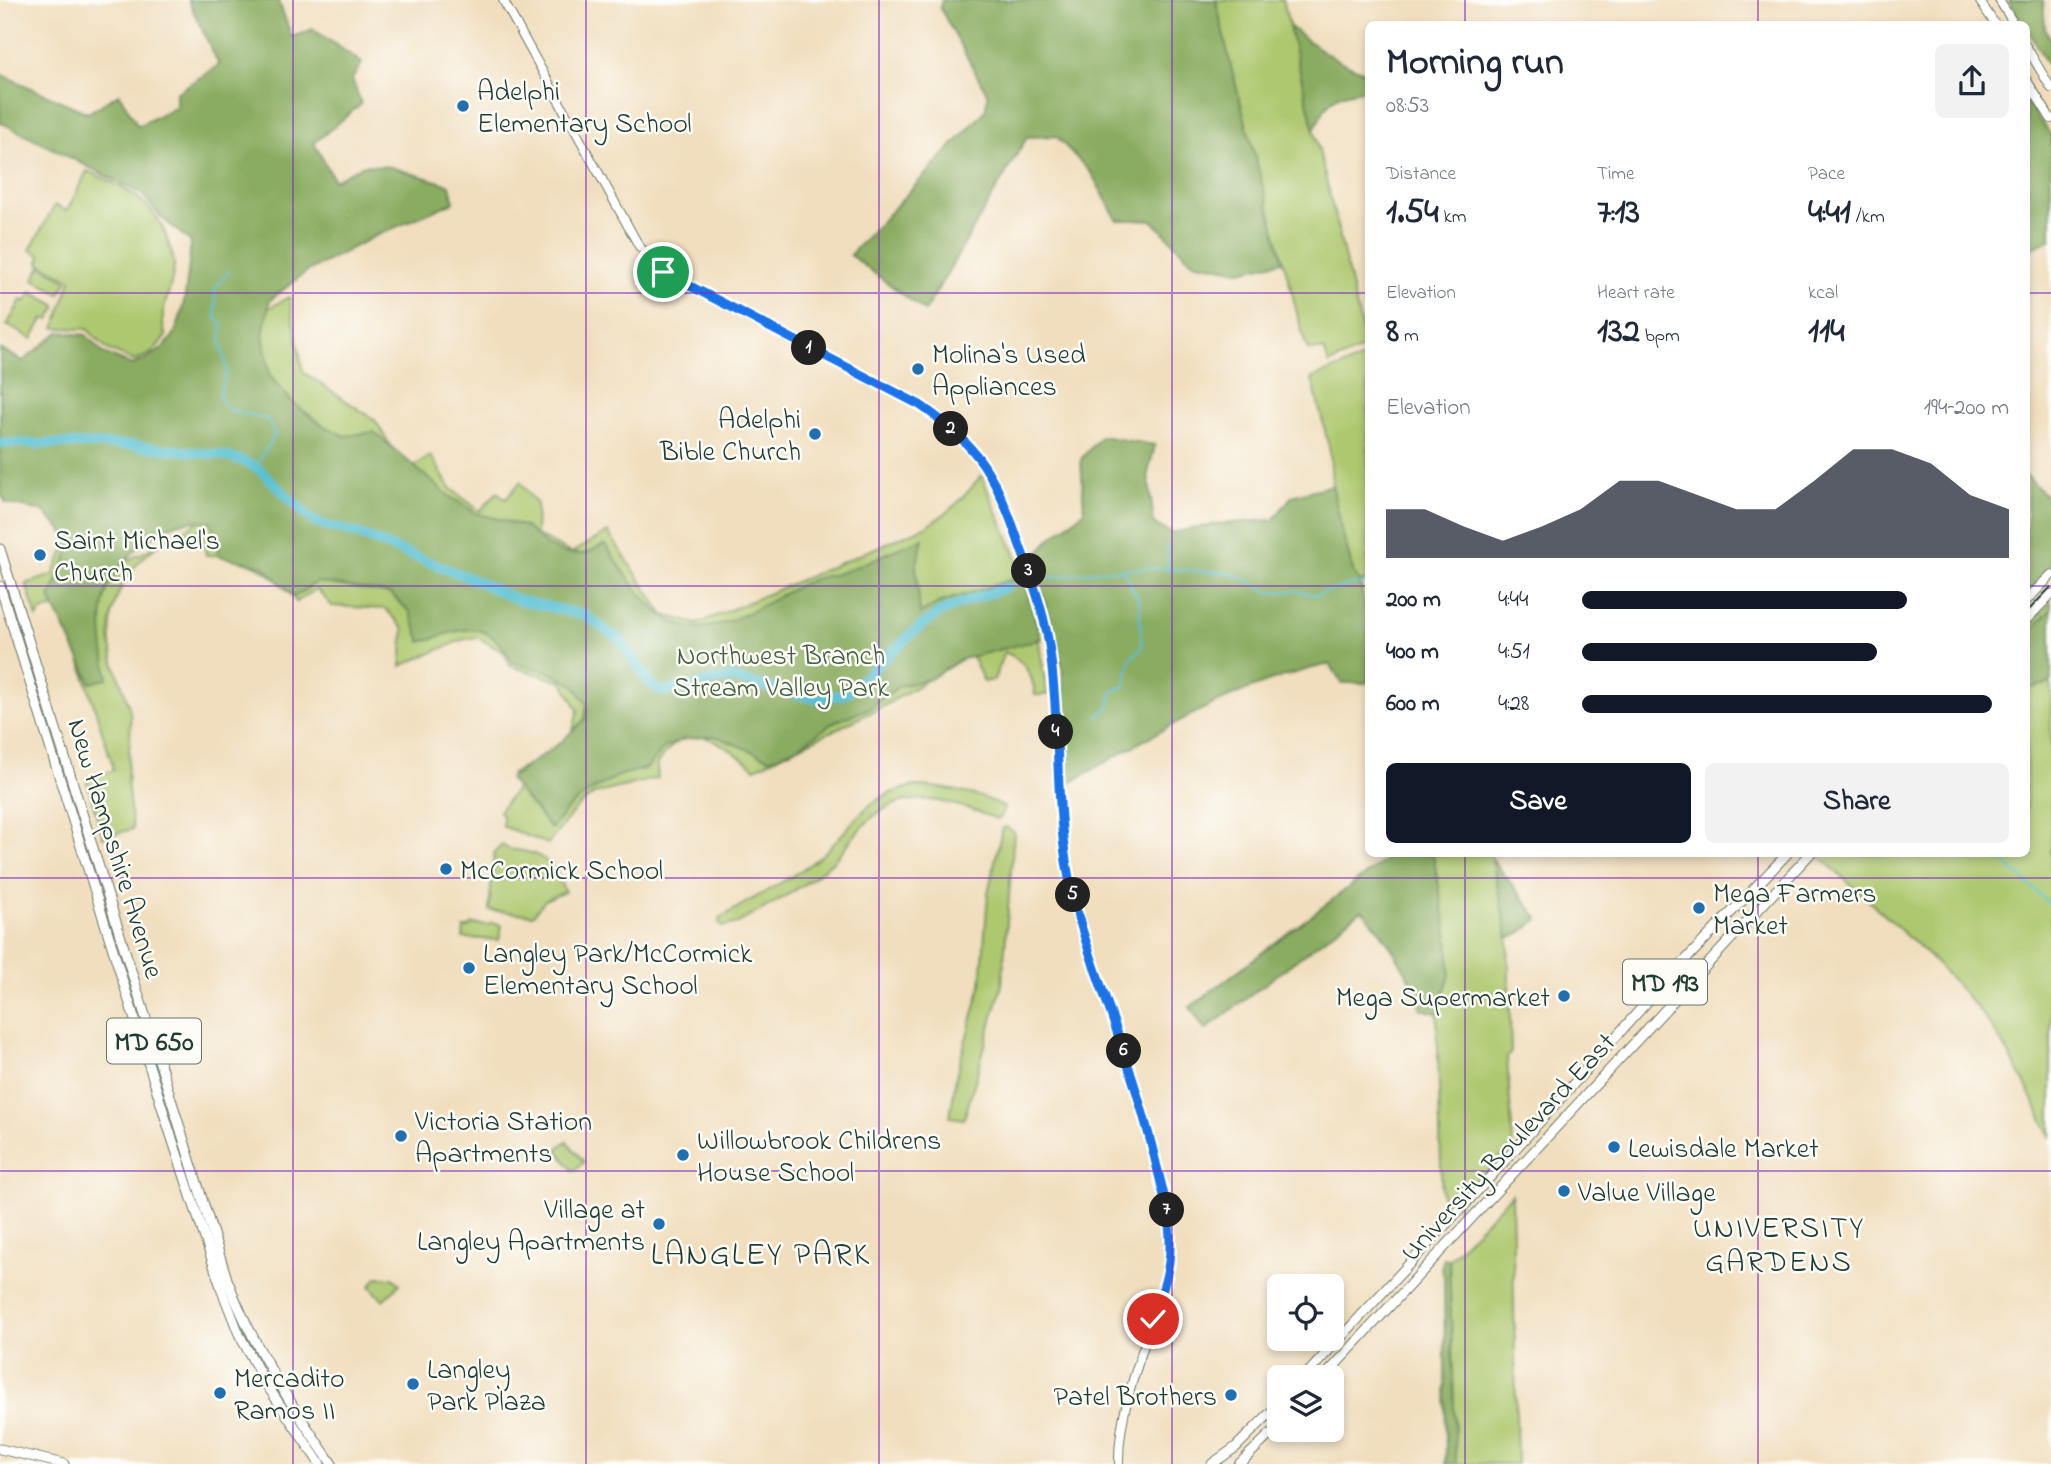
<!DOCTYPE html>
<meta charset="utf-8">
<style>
:root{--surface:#fff;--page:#f2f2f3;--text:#1f2937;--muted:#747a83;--accent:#111827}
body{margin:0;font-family:"Indie Flower",sans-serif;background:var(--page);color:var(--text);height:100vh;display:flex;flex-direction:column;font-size:26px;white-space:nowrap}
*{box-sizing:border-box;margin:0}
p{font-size:23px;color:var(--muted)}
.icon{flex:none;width:38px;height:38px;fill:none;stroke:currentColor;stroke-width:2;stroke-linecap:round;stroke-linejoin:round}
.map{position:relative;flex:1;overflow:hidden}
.panel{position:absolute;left:1365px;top:21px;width:665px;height:836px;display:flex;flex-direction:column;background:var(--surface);border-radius:10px;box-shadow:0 4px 10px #0003}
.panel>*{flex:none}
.tools{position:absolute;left:1267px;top:1274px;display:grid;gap:14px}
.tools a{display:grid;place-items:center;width:77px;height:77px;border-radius:10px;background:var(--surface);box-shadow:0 4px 10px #0003;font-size:35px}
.pin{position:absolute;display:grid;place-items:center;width:60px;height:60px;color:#fff;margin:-30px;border:4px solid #fff;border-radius:50%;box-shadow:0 2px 7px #0007}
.km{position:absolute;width:35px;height:35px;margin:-18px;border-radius:50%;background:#222;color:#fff;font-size:19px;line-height:35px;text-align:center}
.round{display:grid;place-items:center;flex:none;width:74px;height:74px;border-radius:10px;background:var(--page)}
.summary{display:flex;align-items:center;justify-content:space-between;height:119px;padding:0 21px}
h1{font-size:38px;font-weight:700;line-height:52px}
.stats{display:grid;grid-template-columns:repeat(3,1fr);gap:10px;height:119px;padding:7px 21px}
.stats div{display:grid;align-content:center}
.stats b{font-size:35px;font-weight:700}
.stats small{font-size:19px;font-weight:400}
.stats p{font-size:19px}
.chart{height:196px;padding:14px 21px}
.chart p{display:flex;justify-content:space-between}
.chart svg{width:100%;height:126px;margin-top:7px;fill:var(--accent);opacity:.7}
.primary-button{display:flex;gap:14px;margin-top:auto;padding:14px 21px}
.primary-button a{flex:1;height:80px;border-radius:10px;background:var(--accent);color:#fff;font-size:28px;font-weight:700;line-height:80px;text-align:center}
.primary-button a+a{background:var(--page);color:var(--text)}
ul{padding:0 21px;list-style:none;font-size:23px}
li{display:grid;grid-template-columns:112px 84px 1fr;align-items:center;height:52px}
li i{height:18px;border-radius:9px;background:var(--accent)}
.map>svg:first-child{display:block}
.green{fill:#adc86e;stroke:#668251;stroke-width:2}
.forest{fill:#8aac61;stroke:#54744a;stroke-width:2}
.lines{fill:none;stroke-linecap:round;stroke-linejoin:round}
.stream{stroke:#56c0d2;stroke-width:2}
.river{stroke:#56c0d2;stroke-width:10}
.secondary-casing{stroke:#687564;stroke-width:10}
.primary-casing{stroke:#687564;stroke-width:11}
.secondary{stroke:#fff;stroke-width:8}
.primary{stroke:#fff;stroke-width:9}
.tram{stroke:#1f3d34;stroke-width:2}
.route-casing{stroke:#fff;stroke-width:14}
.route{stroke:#1a73e8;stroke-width:9}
.grid{fill:none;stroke:#7b2cbf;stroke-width:2;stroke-opacity:0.55}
.poi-dot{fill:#1f6fb2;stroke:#fdfcf7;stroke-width:2.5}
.labels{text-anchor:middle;stroke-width:5;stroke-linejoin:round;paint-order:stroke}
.shield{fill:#fdfcf7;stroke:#62766e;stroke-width:2}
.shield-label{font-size:26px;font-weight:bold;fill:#1f3d34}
.poi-label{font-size:28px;fill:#1f3d34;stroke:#fdfcf7;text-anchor:start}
.park-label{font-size:28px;fill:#426042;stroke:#fdfcf7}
.street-label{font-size:28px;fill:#1f3d34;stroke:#fdfcf7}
.neighbourhood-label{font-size:30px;letter-spacing:2px;fill:#1f3d34;stroke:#fdfcf7}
.quarter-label{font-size:32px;letter-spacing:2px;fill:#1f3d34;stroke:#fdfcf7}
</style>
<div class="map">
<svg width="2051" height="1464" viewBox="0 0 2051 1464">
<rect width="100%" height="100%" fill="#fdfcf7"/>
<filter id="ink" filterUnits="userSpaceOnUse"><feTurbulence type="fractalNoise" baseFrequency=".0143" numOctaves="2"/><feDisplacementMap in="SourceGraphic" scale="14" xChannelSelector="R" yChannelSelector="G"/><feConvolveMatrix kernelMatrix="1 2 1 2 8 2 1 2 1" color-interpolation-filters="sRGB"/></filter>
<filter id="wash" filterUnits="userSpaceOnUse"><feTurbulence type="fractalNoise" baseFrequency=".00686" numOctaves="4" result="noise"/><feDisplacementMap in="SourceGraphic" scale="28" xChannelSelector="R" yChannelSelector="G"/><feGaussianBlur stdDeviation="1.57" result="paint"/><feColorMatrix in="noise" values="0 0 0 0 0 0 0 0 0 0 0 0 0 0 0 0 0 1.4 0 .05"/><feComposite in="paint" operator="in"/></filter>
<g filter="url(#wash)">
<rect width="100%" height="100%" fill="#f1debe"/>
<g class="green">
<path d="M1216,0h67l83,347 -37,17 -5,-14h-16c-11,-29 -15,-60 -25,-89l-53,-196z"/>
<path d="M87,171c36,15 70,31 81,71 2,7 6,15 6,21 1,26 -19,48 -8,73l-14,17 -18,8 -27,-12 -20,-20 -32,-1 16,-48 -32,-17 2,-8 -11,-5 25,-45 12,6z"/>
<polygon points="41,266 67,281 60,294 34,279"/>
<polygon points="31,292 57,306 49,320 44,318 32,339 7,325 21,300 25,302"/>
<path d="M289,297l14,75 72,48 31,51 25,-15 19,32 30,23 17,-19 9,7 14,-17 17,22 -1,31 35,18 37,-21 56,83 33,9 230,-98c23,-14 39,-29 54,-51l39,90 16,57 11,73h-12c-2,-21 -12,-36 -31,-43l-10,28 -10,2 -13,-28 -89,53 -127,61c-18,-14 -51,-42 -74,-29 -9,5 -17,16 -24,24l1,15 -64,16 -18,14 -28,36 -46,-18 1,-8 -4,-7 17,-22 -5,-15 59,-31 8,-33 -15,-28 -53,-16 -5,-13 -28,-16 -15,3 -61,26 3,-37 -18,-20 -54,-3 -15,-17 -21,13c-22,-32 -52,-47 -90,-47l-4,-25 -35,10 98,-58 -37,-151z"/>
<polygon points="1366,357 1368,364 1368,580 1360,582 1354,574 1343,535 1332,485 1330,451 1312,378"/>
<path d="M74,529l27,45 63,-32c-42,26 -62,70 -50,119 4,17 13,33 16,51 2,18 -1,35 -2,53 -2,21 2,42 5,64l-30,8 -17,-58 28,-9 -51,-165 -22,6 -4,7 -11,-34 27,-9z"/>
<path d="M2051,602v536c-18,-39 -36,-78 -61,-113 -46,-62 -117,-119 -173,-171h209l1,-226z"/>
<path d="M915,786c25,0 68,8 89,21l-3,10 -4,2c-47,-17 -92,-36 -133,6 -12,12 -20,26 -32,37 -27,25 -62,43 -94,61l-16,4 -3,-3 1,-6c31,-19 64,-35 93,-56 41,-30 43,-65 102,-76z"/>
<polygon points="1006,827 1014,832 1002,985 965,1116 963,1119 950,1117 956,1076 981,985 988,893 1002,829"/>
<path d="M502,845c6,5 13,5 21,6 26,5 32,17 42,41l-20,8 -12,15 -44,-5 5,-57z"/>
<polygon points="1431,854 1491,854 1508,938 1511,1052 1507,1058 1513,1145 1455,1207 1442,1207 1437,1013 1450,975 1448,938"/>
<polygon points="490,923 499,924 502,926 499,940 463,938 464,928 468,928 473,924 488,925"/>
<polygon points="567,1141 584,1162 573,1171 557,1149"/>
<polygon points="1512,1194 1517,1464 1456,1464 1449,1259"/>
<polygon points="378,1277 393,1278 400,1284 383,1300 370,1286"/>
</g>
<g class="forest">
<path d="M188,0h90l14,37 21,-8 49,34 -10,16 9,25 -47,39 20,37 30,-15 27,2 59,18 4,17 -81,35 -67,35 -36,28 -7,35 7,41 23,27 31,23 21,10 29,-4 75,64 27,17 50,14 20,18 17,8 21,1 21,-10c18,26 38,60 65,76 45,27 104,-27 144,-41 10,-3 21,-4 31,-8 26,-10 51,-23 78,-32l-7,28 4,47 18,-11 85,-27 18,63 -82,21 -29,19 -31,7 -29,22 -36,14 -36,25 -27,12 -56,-23 -30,3 -20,8 -18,21 -29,8 -29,16 -20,15 -18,22 -42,-50 52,-37 24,-23 2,-15 -13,-19 -25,-13 -36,-9c-26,-48 -49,-34 -92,-21l-11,-30 -19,-18 -74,-12 -23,15 -31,-31 -44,-10 -8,-35c-9,0 -19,-1 -27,1 -32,8 -72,43 -79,76 -6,26 -1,54 3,80l-17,5 -41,-85 23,-56 -29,-30 -38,-9 -6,-11v-143l23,12 36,-29 27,3 17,18 29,12c15,-6 32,-14 41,-29 13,-24 15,-66 18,-94l-30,-25 -19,-23 -142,-72v-46l2,-1 86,38 31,-19 19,32 38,-19v-14l43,-28z"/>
<polygon points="942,0 1216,0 1230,63 1283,261 1240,271 1192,262 1152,220 1117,220 1092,174 1056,136 1027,137 925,311 850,255 985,111 988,95 940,8"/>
<polygon points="2008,0 2043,0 2045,28 2051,40 2051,71 2027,29 2026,24 2024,24"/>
<path d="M1289,26c25,20 48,37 79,47v16c-37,6 -38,8 -54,41z"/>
<polygon points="2026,101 2051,135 2051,239 2027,251"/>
<path d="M1101,436l54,9 -7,28 6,51 17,9 46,-9 56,-4 19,-24 40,-11 11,50 11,39 6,8 8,38v63h-26l-12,-19c-96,20 -179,72 -262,120l-6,-120 -29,-104 17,-21 34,-27 -3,-53z"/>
<polygon points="2027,476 2045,495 2051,509 2051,567 2027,593"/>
<polygon points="2051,609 2051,683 2027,689 2027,636"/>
<path d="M1393,854h40l15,84 2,37 -13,38 -16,-4c-9,-33 -36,-75 -59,-99l-157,120 -15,-23z"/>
<polygon points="1492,859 1539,919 1516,936 1508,938"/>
<polygon points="1444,1258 1449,1259 1456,1464 1446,1464 1444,1276 1441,1269"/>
</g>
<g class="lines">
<g class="stream">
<polyline points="229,271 215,289 216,319 222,323 221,342 227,371 219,396 227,409 267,419 275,435 255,467"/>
<polyline points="1167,546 1168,569"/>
<polyline points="1035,580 1095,571 1153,568 1229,573 1248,580 1269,593 1297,591 1317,595 1345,586 1368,583"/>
<polyline points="1007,587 1030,582"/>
<polyline points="1098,717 1109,707 1112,692 1125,686 1130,660 1142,647 1139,600 1122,569"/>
<polyline points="1996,854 2051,905"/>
</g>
<path class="river" d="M0,443l132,2 88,10 24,6 16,9 54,52 41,11 117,46 46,21 67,15 36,26 28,41 11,9c25,-1 48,-11 72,-13l83,21 31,-5 70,-64 23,-17 20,-9 48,-17"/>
</g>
</g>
<g filter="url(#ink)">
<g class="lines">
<g class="secondary-casing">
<g id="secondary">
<path d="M503,0l136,246 24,26 24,14 233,119c60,41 77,73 99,139 13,37 27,74 32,114 11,81 2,166 24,246 23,86 58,167 80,253 7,27 15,55 15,83 1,29 -9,55 -18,82 -15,44 -34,95 -33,142"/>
<polyline points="1979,0 1995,24"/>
<polyline points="1999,0 2014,24"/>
<polyline points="2026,46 2051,88"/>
<polyline points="2026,79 2051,119"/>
</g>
</g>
<g class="primary-casing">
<g id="primary">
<path d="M0,549l227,730c26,68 64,126 105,185"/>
<polyline points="0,586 167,1123 223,1293 239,1334 264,1381 320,1464"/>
<polyline points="2026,601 2051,575"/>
<polyline points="2026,620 2051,594"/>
<polyline points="1304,1377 1492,1175 1672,974 1787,854"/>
<polyline points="1324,1377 1810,854"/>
<polyline points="0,1449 64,1464"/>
<polyline points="1212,1464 1236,1447 1279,1404"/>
<polyline points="1239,1464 1279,1426"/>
</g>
</g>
<use href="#secondary" class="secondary"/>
<use href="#primary" class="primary"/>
<polyline class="tram" points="2026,613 2051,587"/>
</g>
</g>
<g class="lines" filter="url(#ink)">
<g class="route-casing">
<path id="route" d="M663,272l257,133c59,40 77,73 99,138 14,39 28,77 32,117 10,77 3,156 21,232 8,36 21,71 33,105 19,54 37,107 50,162 7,29 16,58 15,88 0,25 -9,48 -17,72"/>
</g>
<use href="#route" class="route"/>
</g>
<path class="grid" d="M293,0v1464M586,0v1464M879,0v1464M1172,0v1464M1465,0v24M1758,0v24M0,293h1368M2026,293h25M0,586h1368M2026,586h25M1465,854v610M1758,854v610M0,878h2051M0,1171h2051"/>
<g class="poi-dot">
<circle cx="463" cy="106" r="7"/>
<circle cx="918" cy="369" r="7"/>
<circle cx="815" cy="434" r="7"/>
<circle cx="40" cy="555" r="7"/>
<circle cx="446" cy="869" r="7"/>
<circle cx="1699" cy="908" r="7"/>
<circle cx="469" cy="968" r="7"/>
<circle cx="1564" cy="996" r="7"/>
<circle cx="401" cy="1136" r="7"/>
<circle cx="1614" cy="1147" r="7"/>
<circle cx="683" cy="1155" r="7"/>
<circle cx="1564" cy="1191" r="7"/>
<circle cx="659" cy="1224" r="7"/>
<circle cx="413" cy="1384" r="7"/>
<circle cx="220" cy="1393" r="7"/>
<circle cx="1231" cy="1395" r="7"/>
</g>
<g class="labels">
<g class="shield">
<rect x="1623" y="959.5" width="84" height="45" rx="5"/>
<rect x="107" y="1018.5" width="94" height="45" rx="5"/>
</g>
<g class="shield-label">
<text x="1665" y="991">MD 193</text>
<text x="154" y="1050">MD 650</text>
</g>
<g class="poi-label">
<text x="477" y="100">Adelphi<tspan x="477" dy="32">Elementary School</tspan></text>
<text x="932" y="363">Molina's Used<tspan x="932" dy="32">Appliances</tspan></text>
<text x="801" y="428" text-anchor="end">Adelphi<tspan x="801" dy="32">Bible Church</tspan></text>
<text x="54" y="549">Saint Michael's<tspan x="54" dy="32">Church</tspan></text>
<text x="460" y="879">McCormick School</text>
<text x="1713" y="902">Mega Farmers<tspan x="1713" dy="32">Market</tspan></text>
<text x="483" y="962">Langley Park/McCormick<tspan x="483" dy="32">Elementary School</tspan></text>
<text x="1550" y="1006" text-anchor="end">Mega Supermarket</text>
<text x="415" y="1130">Victoria Station<tspan x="415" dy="32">Apartments</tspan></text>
<text x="697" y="1149">Willowbrook Childrens<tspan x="697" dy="32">House School</tspan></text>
<text x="1628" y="1157">Lewisdale Market</text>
<text x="1578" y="1201">Value Village</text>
<text x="645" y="1218" text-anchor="end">Village at<tspan x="645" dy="32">Langley Apartments</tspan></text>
<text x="427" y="1378">Langley<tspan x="427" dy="32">Park Plaza</tspan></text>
<text x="234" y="1387">Mercadito<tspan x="234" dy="32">Ramos II</tspan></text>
<text x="1217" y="1405" text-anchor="end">Patel Brothers</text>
</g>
<g class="park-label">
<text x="781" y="664">Northwest Branch<tspan x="781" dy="32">Stream Valley Park</tspan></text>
</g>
<g class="street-label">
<text transform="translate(117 848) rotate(73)" y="10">New Hampshire Avenue</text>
<text transform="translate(1507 1146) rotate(-47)" y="10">University Boulevard East</text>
</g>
<g class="neighbourhood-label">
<text x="1779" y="1237">UNIVERSITY<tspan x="1779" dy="34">GARDENS</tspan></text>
</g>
<g class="quarter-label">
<text x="761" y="1264">LANGLEY PARK</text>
</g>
</g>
</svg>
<div class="tools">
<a><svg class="icon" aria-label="locate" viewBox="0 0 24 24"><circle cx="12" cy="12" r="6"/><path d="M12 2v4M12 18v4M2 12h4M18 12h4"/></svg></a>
<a><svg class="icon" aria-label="layers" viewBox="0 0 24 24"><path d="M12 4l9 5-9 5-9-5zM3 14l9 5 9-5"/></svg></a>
</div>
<div class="pin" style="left:663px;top:272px;background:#1e9e55"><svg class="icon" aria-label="arrive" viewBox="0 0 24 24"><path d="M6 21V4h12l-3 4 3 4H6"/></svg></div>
<div class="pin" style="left:1153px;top:1319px;background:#d93025"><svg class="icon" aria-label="check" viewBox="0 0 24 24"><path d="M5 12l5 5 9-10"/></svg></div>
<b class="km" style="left:809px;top:348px">1</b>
<b class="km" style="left:951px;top:429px">2</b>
<b class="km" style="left:1029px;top:571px">3</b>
<b class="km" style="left:1056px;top:732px">4</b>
<b class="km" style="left:1073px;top:895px">5</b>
<b class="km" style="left:1124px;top:1051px">6</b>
<b class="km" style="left:1167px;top:1210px">7</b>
<section class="panel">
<div class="summary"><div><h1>Morning run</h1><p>08:53</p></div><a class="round"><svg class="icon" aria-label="share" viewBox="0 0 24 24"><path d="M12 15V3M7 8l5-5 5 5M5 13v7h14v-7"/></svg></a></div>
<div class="stats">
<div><p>Distance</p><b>1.54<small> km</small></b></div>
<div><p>Time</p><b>7:13</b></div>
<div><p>Pace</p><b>4:41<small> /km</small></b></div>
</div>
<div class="stats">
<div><p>Elevation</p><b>8<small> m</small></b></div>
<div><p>Heart rate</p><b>132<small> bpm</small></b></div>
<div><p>kcal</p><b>114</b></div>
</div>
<div class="chart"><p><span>Elevation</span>194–200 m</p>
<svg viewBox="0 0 160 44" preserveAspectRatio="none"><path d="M0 44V27L10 27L20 33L30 38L40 33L50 27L60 17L70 17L80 22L90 27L100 27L110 17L120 6L130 6L140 11L150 22L160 27V44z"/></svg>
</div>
<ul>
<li><b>200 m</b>4:44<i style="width:76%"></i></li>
<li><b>400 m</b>4:51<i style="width:69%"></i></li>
<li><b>600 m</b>4:28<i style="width:96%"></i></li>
</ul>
<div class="primary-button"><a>Save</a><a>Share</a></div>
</section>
</div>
